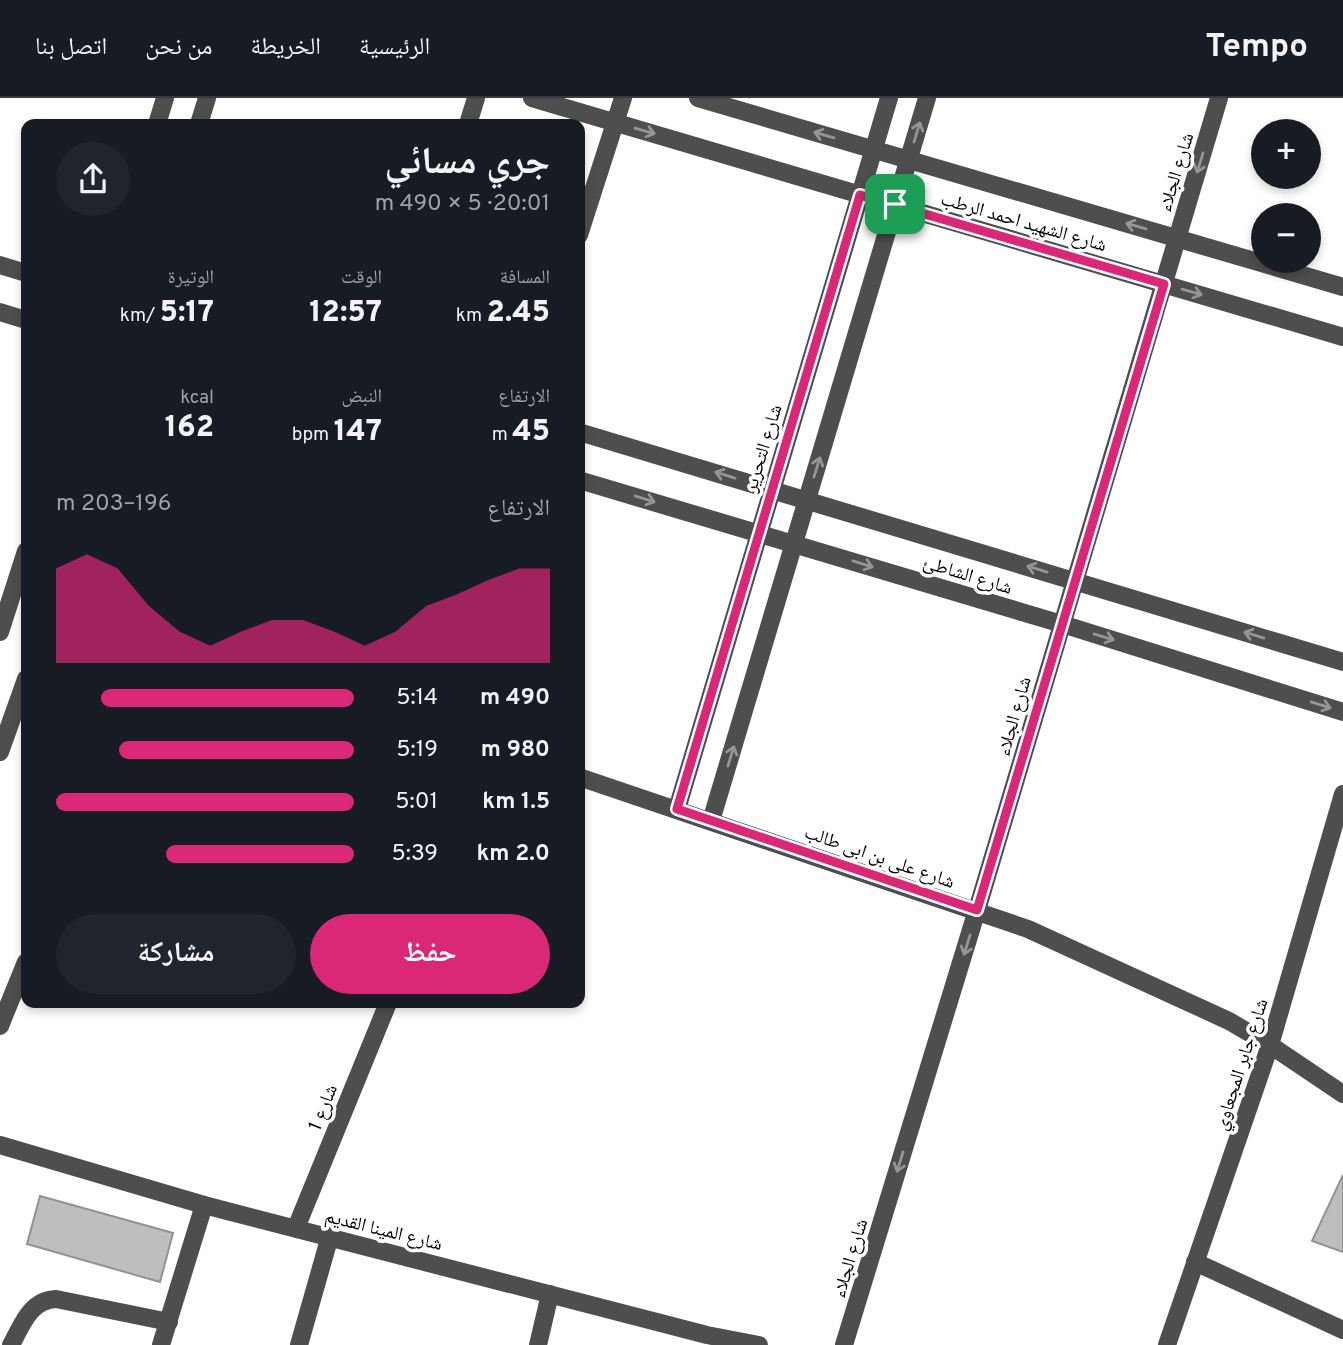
<!DOCTYPE html>
<html lang="ar">
<meta charset="utf-8">
<style>
:root{--surface:#171b24;--page:#20242c;--text:#f1f3f6;--muted:#9ea1a6;--line:#363941;--accent:#db2777}
body{margin:0;font-family:Overpass,"Noto Naskh Arabic",sans-serif;background:var(--page);color:var(--text);direction:rtl;height:100vh;display:flex;flex-direction:column;font-size:26px;white-space:nowrap}
*{box-sizing:border-box;margin:0}
p{font-size:23px;color:var(--muted)}
.icon{flex:none;width:38px;height:38px;fill:none;stroke:currentColor;stroke-width:2;stroke-linecap:round;stroke-linejoin:round}
.map{position:relative;flex:1;overflow:hidden;direction:ltr}
.sheet{position:absolute;left:21px;top:21px;width:564px;height:889px;display:flex;flex-direction:column;background:var(--surface);border-radius:14px;box-shadow:0 4px 10px #0003;direction:rtl}
.sheet>*{flex:none}
.buttons{position:absolute;left:1251px;top:21px;display:grid;gap:14px}
.buttons a{display:grid;place-items:center;width:70px;height:70px;border-radius:50%;background:var(--surface);box-shadow:0 4px 10px #0003;font-size:35px}
.pin{position:absolute;display:grid;place-items:center;width:60px;height:60px;color:#fff;margin:-30px;border-radius:14px;box-shadow:0 4px 10px #0006}
.round{display:grid;place-items:center;flex:none;width:74px;height:74px;border-radius:37px;background:var(--page)}
.headline{display:flex;align-items:center;justify-content:space-between;height:119px;padding:0 35px}
h1{font-size:38px;font-weight:800;line-height:52px}
.metrics{display:grid;grid-template-columns:repeat(3,1fr);gap:10px;height:119px;padding:7px 35px}
.metrics div{display:grid;align-content:center}
.metrics b{font-size:30px;font-weight:800}
.metrics small{font-size:19px;font-weight:400}
.metrics p{font-size:19px}
.chart{height:196px;padding:14px 35px}
.chart p{display:flex;justify-content:space-between}
.chart svg{width:100%;height:126px;margin-top:7px;fill:var(--accent);opacity:.7}
.cta{display:flex;gap:14px;margin-top:auto;padding:14px 35px}
.cta a{flex:1;height:80px;border-radius:42px;background:var(--accent);color:#fff;font-size:28px;font-weight:800;line-height:80px;text-align:center}
.cta a+a{background:var(--page);color:var(--text)}
ul{padding:0 35px;list-style:none;font-size:23px}
li{display:grid;grid-template-columns:112px 84px 1fr;align-items:center;height:52px}
li i{height:18px;border-radius:9px;background:var(--accent)}
header{display:flex;align-items:center;gap:42px;box-sizing:border-box;height:98px;padding:0 35px;background:var(--surface);border-bottom:2px solid var(--line)}
header strong{font-size:33px}
nav{display:flex;gap:38px;margin-inline-start:auto;font-size:24px}
.map>svg:first-child{display:block}
.building{fill:#bebebe;stroke:#929292;stroke-width:2}
.lines{fill:none;stroke-linecap:round;stroke-linejoin:round}
.minor{stroke:#4e4e4e;stroke-width:18}
.oneway{stroke:#959595}
.route-casing{stroke:#fff;stroke-width:14}
.route{stroke:#db2777;stroke-width:9}
.labels{text-anchor:middle;stroke-width:7;stroke-linejoin:round;paint-order:stroke}
.street-label{font-size:19px;fill:#000;stroke:#fff}
</style>
<header>
<strong>Tempo</strong>
<nav><a>الرئيسية</a><a>الخريطة</a><a>من نحن</a><a>اتصل بنا</a></nav>
</header>
<div class="map">
<svg width="1343" height="1247" viewBox="0 0 1343 1247">
<rect width="100%" height="100%" fill="#fff"/>
<g class="building">
<polygon points="1343,1077 1343,1154 1312,1143"/>
<polygon points="40,1098 173,1135 160,1184 27,1146"/>
</g>
<g class="lines">
<g class="minor">
<polyline points="532,0 1343,239"/>
<polyline points="698,0 1343,189"/>
<polyline points="157,26 165,0"/>
<polyline points="199,26 207,0"/>
<polyline points="468,26 476,0"/>
<polyline points="579,137 623,0"/>
<polyline points="0,167 26,175"/>
<polyline points="0,214 26,222"/>
<polyline points="579,334 1343,564"/>
<polyline points="579,382 1062,526 1343,614"/>
<polyline points="0,534 26,453"/>
<polyline points="0,654 26,581"/>
<polyline points="579,679 1028,831 1229,923 1270,947 1343,996"/>
<polyline points="677,711 889,0"/>
<polyline points="711,723 927,0"/>
<polyline points="0,928 26,864"/>
<polyline points="0,1047 204,1107 707,1237 759,1247"/>
<polyline points="296,1130 388,905"/>
<polyline points="1195,1164 1343,1232"/>
<path d="M11,1247c11,-20 19,-45 45,-46l113,23"/>
<polyline points="161,1247 204,1107"/>
<polyline points="299,1247 330,1138"/>
<polyline points="538,1247 550,1196"/>
<polyline points="844,1247 977,812 1219,0"/>
<polyline points="1167,1247 1270,947 1343,696"/>
</g>
</g>
<defs><path id="oneway-shaft" d="M-6 0H5M1.5-3L5.5 0L1.5 3" fill="none" stroke-width="1.6" stroke-linecap="round" stroke-linejoin="round" transform="scale(1.75)"/></defs>
<g class="oneway">
<use href="#oneway-shaft" transform="translate(645 33) rotate(16)"/>
<use href="#oneway-shaft" transform="translate(917 34) rotate(-73)"/>
<use href="#oneway-shaft" transform="translate(824 37) rotate(-164)"/>
<use href="#oneway-shaft" transform="translate(1200 65) rotate(107)"/>
<use href="#oneway-shaft" transform="translate(1136 128) rotate(-164)"/>
<use href="#oneway-shaft" transform="translate(1192 194) rotate(16)"/>
<use href="#oneway-shaft" transform="translate(817 369) rotate(-73)"/>
<use href="#oneway-shaft" transform="translate(725 377) rotate(-163)"/>
<use href="#oneway-shaft" transform="translate(645 401) rotate(17)"/>
<use href="#oneway-shaft" transform="translate(863 466) rotate(17)"/>
<use href="#oneway-shaft" transform="translate(1037 471) rotate(-163)"/>
<use href="#oneway-shaft" transform="translate(1254 537) rotate(-163)"/>
<use href="#oneway-shaft" transform="translate(1104 539) rotate(17)"/>
<use href="#oneway-shaft" transform="translate(1321 607) rotate(17)"/>
<use href="#oneway-shaft" transform="translate(731 658) rotate(-73)"/>
<use href="#oneway-shaft" transform="translate(967 847) rotate(107)"/>
<use href="#oneway-shaft" transform="translate(900 1064) rotate(107)"/>
</g>
<g class="lines">
<g class="route-casing">
<polygon id="route" points="860,97 1164,186 977,812 677,711"/>
</g>
<use href="#route" class="route"/>
</g>
<g class="labels">
<g class="street-label">
<text transform="translate(1175 74) rotate(-73)" y="7">شارع الجلاء</text>
<text transform="translate(1024 123) rotate(16)" y="7">شارع الشهيد احمد الرطب</text>
<text transform="translate(762 350) rotate(-73)" y="7">شارع التحرير</text>
<text transform="translate(968 476) rotate(17)" y="7">شارع الشاطئ</text>
<text transform="translate(1013 618) rotate(-74)" y="7">شارع الجلاء</text>
<text transform="translate(880 758) rotate(19)" y="7">شارع على بن ابى طالب</text>
<text transform="translate(1240 966) rotate(-72)" y="7">شارع جابر المجعاوي</text>
<text transform="translate(322 1009) rotate(-68)" y="7">شارع 1</text>
<text transform="translate(384 1131) rotate(14)" y="7">شارع المينا القديم</text>
<text transform="translate(849 1160) rotate(-73)" y="7">شارع الجلاء</text>
</g>
</g>
</svg>
<div class="buttons">
<a>+</a>
<a>−</a>
</div>
<div class="pin" style="left:895px;top:106px;background:#1e9e55"><svg class="icon" aria-label="arrive" viewBox="0 0 24 24"><path d="M6 21V4h12l-3 4 3 4H6"/></svg></div>
<section class="sheet">
<div class="headline"><div><h1>جري مسائي</h1><p>20:01 · 5 × 490 m</p></div><a class="round"><svg class="icon" aria-label="share" viewBox="0 0 24 24"><path d="M12 15V3M7 8l5-5 5 5M5 13v7h14v-7"/></svg></a></div>
<div class="metrics">
<div><p>المسافة</p><b>2.45<small> km</small></b></div>
<div><p>الوقت</p><b>12:57</b></div>
<div><p>الوتيرة</p><b>5:17<small> /km</small></b></div>
</div>
<div class="metrics">
<div><p>الارتفاع</p><b>45<small> m</small></b></div>
<div><p>النبض</p><b>147<small> bpm</small></b></div>
<div><p>kcal</p><b>162</b></div>
</div>
<div class="chart"><p><span>الارتفاع</span>196–203 m</p>
<svg viewBox="0 0 160 44" preserveAspectRatio="none"><path d="M0 44V11L10 6L20 11L30 24L40 33L50 38L60 33L70 29L80 29L90 33L100 38L110 33L120 24L130 20L140 15L150 11L160 11V44z"/></svg>
</div>
<ul>
<li><b>490 m</b>5:14<i style="width:85%"></i></li>
<li><b>980 m</b>5:19<i style="width:79%"></i></li>
<li><b>1.5 km</b>5:01<i style="width:100%"></i></li>
<li><b>2.0 km</b>5:39<i style="width:63%"></i></li>
</ul>
<div class="cta"><a>حفظ</a><a>مشاركة</a></div>
</section>
</div>
